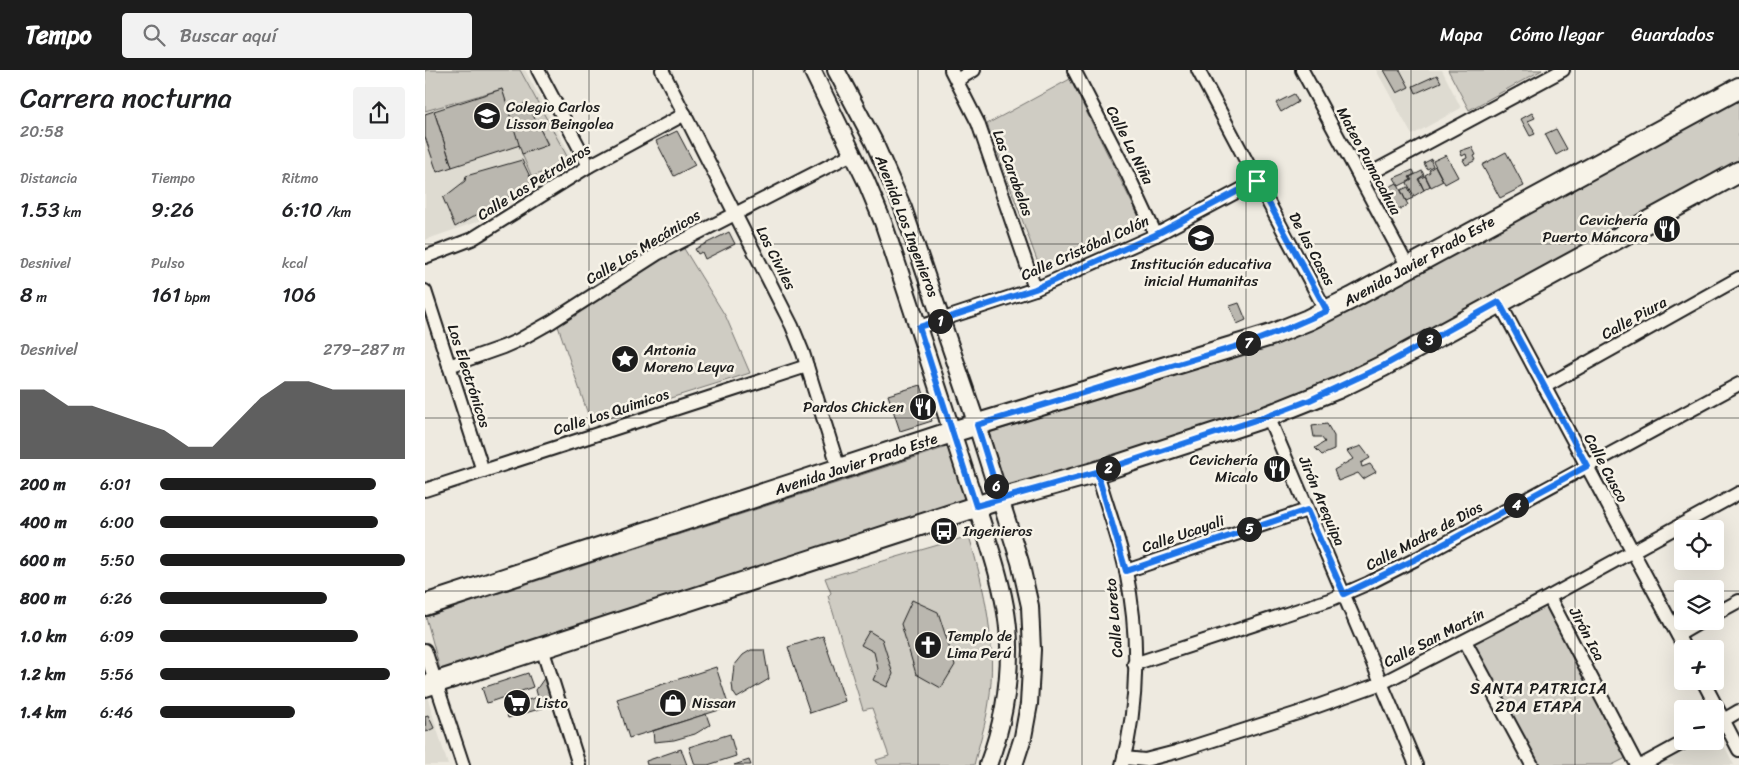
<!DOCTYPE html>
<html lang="es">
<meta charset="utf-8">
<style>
:root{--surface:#fff;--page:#f2f2f2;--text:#202124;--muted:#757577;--accent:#1c1c1c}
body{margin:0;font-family:Sriracha,sans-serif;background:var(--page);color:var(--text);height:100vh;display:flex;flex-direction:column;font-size:19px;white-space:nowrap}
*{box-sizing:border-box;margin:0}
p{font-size:16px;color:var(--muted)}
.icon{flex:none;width:28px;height:28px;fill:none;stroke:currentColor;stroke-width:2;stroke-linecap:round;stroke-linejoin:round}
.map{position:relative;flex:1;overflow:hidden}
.details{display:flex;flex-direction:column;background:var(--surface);width:425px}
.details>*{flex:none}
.controls{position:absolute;left:1249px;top:450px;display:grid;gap:10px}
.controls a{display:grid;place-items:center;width:50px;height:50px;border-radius:5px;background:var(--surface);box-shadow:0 5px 20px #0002;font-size:25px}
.pin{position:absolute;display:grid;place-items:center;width:42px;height:42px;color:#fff;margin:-21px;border-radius:10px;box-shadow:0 2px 8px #0006}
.km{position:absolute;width:25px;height:25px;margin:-12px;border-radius:50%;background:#222;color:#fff;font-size:14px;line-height:25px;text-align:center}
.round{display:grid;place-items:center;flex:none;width:52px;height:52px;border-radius:5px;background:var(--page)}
.head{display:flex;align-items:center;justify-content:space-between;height:85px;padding:0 20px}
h1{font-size:28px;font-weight:600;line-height:38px}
.metrics{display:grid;grid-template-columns:repeat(3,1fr);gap:8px;height:85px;padding:5px 20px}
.metrics div{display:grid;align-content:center}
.metrics b{font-size:21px;font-weight:600}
.metrics small{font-size:14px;font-weight:400}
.metrics p{font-size:14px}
.chart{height:140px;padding:10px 20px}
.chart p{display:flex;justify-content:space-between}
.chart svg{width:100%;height:90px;margin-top:5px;fill:var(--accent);opacity:.7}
ul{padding:0 20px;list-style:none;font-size:16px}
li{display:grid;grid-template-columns:80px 60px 1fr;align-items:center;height:38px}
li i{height:12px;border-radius:6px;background:var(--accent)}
header{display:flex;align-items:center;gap:30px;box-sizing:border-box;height:70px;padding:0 25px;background:var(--accent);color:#fff}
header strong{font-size:24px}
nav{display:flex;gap:28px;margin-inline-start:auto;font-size:18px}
.search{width:350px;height:45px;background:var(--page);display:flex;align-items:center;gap:12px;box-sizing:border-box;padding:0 18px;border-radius:5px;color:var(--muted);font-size:19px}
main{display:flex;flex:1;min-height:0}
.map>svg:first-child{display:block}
.built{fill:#dedbd1}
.green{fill:#cfccc3;stroke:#767470}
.building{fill:#bab7af;stroke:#1c1c1c}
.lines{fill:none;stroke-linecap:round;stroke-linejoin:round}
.minor-casing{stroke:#1c1c1c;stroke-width:16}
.tertiary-casing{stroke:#1c1c1c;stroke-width:20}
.primary-casing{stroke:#1c1c1c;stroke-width:24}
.minor{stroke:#f7f3e8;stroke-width:12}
.tertiary{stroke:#f7f3e8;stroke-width:16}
.primary{stroke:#f7f3e8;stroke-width:20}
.route-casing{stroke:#fff;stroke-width:10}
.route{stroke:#1a73e8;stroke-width:6}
.grid{fill:none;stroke:#1c1c1c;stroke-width:1;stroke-opacity:0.55}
.labels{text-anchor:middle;stroke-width:5;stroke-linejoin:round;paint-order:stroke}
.poi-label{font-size:15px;fill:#1c1c1c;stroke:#f7f3e8;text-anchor:start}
.street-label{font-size:15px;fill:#1c1c1c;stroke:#f7f3e8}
.neighbourhood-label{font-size:16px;letter-spacing:1px;fill:#1c1c1c;stroke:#f7f3e8}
</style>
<header>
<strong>Tempo</strong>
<div class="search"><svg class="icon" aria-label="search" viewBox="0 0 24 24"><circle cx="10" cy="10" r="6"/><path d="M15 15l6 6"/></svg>Buscar aquí</div>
<nav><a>Mapa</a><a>Cómo llegar</a><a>Guardados</a></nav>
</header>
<main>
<section class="details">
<div class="head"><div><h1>Carrera nocturna</h1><p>20:58</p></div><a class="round"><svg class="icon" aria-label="share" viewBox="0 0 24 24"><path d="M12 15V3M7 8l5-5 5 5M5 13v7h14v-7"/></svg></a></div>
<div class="metrics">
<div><p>Distancia</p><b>1.53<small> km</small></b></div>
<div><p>Tiempo</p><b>9:26</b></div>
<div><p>Ritmo</p><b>6:10<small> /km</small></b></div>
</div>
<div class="metrics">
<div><p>Desnivel</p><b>8<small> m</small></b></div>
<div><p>Pulso</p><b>161<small> bpm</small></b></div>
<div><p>kcal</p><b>106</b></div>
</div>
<div class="chart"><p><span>Desnivel</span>279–287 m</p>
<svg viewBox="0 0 160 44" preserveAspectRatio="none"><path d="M0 44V10L10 10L20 18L30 18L40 22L50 26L60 30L70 38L80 38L90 26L100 14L110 6L120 6L130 10L140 10L150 10L160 10V44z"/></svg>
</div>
<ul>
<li><b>200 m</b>6:01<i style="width:88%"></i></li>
<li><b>400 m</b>6:00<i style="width:89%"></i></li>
<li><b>600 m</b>5:50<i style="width:100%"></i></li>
<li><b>800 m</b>6:26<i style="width:68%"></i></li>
<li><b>1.0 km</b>6:09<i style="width:81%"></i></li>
<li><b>1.2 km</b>5:56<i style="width:94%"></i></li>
<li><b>1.4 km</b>6:46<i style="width:55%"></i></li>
</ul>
</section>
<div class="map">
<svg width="1314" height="695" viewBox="0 0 1314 695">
<rect width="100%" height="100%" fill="#eeeae0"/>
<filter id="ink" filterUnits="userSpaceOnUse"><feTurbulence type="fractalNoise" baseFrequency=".02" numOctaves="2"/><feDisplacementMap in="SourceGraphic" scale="10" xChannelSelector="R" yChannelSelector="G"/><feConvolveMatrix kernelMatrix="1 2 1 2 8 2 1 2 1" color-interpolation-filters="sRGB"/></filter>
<g filter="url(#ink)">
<g class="built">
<polygon points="0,0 100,0 149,92 54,151 0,170"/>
<polygon points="951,0 1017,0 1036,38 987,65"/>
<polygon points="2,626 23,695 0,695 0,627"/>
<polygon points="1290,665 1295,667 1309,695 1231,695 1276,671 1290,671"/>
</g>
<g class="green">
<polygon points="0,0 95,0 144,90 107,107 97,84 123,74 102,34 83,39 77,19 0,41"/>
<polygon points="1023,0 1117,0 1044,40"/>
<polygon points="645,9 719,157 616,201 562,54"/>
<polygon points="1314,26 1314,91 956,286 904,313 850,335 582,420 564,363 800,288"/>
<polygon points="258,177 301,247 325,303 166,353 133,256 214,202"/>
<polygon points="525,376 543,430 16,603 1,547"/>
<path d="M544,466c16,54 28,109 20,166 -3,21 -10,42 -15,63h-96l-2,-5 13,-4 -17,-48 -9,2 -35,-114 3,-3 -6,-15z"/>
<polygon points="1121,532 1203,687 1187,695 1112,695 1046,573"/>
</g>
<g class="building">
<polygon points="959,0 975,0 984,17 972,23"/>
<polygon points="1012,5 1016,12 991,23 988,16"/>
<polygon points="77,19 95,75 27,97 9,41"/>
<polygon points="869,24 873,32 856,42 851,33"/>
<polygon points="102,33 123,75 97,84 83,39"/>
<polygon points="9,41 27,97 12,102 0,67 0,44"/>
<polygon points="1107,43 1110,48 1103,51 1109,60 1108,61 1110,64 1105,66 1096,49"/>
<polygon points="1131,59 1142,79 1131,85 1120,64"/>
<polygon points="252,61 270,95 249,106 231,71"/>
<polygon points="1047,77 1051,85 1049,86 1051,90 1041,95 1038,90 1042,88 1041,84 1037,86 1035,81"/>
<polygon points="1081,82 1099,116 1075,128 1057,95"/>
<polygon points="1021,85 1033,107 1020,114 1008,91"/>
<polygon points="1007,89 1006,91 1008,96 1002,99 999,93"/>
<polygon points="97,90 108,113 30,157 18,128 40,111 41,106"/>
<polygon points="1010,96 1018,111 1006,117 1000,105 1005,102 1004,100"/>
<polygon points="988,100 990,104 984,107 986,110 974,116 969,108"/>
<polygon points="997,101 999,105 993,109 999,120 989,126 982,113 987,110 985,107"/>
<polygon points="1000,106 1005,116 999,120 994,109"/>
<polygon points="972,113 983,135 971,141 960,119"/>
<polygon points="983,117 988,128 981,131 976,120"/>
<polygon points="304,162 310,174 280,189 277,182 273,184 270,179"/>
<polygon points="814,233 821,250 812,254 805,236"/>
<polygon points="496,315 507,351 475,361 463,325"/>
<polygon points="902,354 909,366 909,380 897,385 890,378 900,372 896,367 889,367 887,356"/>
<polygon points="936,376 945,388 936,393 937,397 945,394 951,402 938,409 933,403 913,411 909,400 928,389 922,381"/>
<polygon points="487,530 513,542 530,595 516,618 491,604 476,554"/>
<polygon points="444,561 457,569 468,604 462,617 448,610 453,599 449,582 436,575"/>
<polygon points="398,566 420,631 385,643 363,577"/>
<polygon points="326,580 339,580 344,609 312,628 308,622 307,613 309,596 318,585"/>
<polygon points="291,597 304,637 204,668 192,629"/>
<polygon points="103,603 108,617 62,633 57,618"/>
<polygon points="120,607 128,635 83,648 80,637 113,627 111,620"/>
<polygon points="281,644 285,655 270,664 249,670 229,672 228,661"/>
<polygon points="3,645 9,658 1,662 0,646"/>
<polygon points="305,664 311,686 283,695 270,695 264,677"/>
<polygon points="256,679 262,695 222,695 221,691"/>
<polygon points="324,690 326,695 309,695"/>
</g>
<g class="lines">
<g class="minor-casing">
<g id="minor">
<polyline points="113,0 164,96"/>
<polyline points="237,0 367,256 378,283 414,399"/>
<polyline points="526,0 553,53 610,219"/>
<polyline points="649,0 702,103 731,165"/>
<polyline points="773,0 901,241"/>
<polyline points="877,0 983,197"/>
<polyline points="532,10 549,0"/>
<polyline points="935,109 1138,0"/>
<polyline points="0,187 47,169 164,96 260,44"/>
<polyline points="0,221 58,401"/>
<polyline points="1074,232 1260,579"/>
<polyline points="494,257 610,219 731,165 832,111"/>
<polyline points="24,296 78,277 94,270 126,252 232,184 427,84"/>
<polyline points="1119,317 1314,208"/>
<polyline points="843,346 991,695"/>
<path d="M672,402c9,33 22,65 29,99 13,63 13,132 -4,194"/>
<polyline points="0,420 382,296"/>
<polyline points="701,501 882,440"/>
<polyline points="1124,527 1212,695"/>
<polyline points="1290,544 1314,531"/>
<polyline points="1253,565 1277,551"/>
<polyline points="1040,571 1107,695"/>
<polyline points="117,578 154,695"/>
<polyline points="0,580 38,695"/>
<polyline points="709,594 907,529 944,513 993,488 1314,314"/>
<polyline points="1278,611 1314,680"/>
<polyline points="1290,655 1314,641"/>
<polyline points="699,688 720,690 751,682 873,643 957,613 1124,527 1314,423"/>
<polyline points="1217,695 1261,671"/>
</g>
</g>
<g class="tertiary-casing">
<g id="tertiary">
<path d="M387,0l54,111 17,41c29,85 56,170 84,256 17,52 43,118 42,172 0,39 -7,78 -21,115"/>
<polyline points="411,0 449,72 478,138 548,343 595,492 605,536 607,580 604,634 598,667 589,695"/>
</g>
</g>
<g class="primary-casing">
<g id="primary">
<polyline points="0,535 527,362 846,265 883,250 927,228 1314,18"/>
<polyline points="0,616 575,429 672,402 843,346 913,318 958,296 1314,102"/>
</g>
</g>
<use href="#minor" class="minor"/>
<use href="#tertiary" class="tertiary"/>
<use href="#primary" class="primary"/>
</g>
</g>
<g class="lines" filter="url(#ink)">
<g class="route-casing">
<polyline id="route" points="832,111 730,165 610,219 494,257 551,436 672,402 843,346 885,330 958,296 1074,232 1162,396 993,488 919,524 882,440 701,501 672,402 575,429 552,355 829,271 863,258 902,241 832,111"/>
</g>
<use href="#route" class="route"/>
</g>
<path class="grid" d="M164,0v695M328,0v695M493,0v695M657,0v695M821,0v695M986,0v695M1150,0v695M0,174h1314M0,348h1314M0,521h1258M1290,521h24"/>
<defs>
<g id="school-disc" transform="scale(1.4375)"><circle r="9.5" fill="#1c1c1c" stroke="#f7f3e8"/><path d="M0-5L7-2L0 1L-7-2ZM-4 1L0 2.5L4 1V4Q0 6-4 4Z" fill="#fff"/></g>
<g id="restaurant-disc" transform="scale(1.4375)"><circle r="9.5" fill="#1c1c1c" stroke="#f7f3e8"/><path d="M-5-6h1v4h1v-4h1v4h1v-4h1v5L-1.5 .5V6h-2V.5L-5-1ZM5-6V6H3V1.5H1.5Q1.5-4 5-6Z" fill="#fff"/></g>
<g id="sight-disc" transform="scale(1.4375)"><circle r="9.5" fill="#1c1c1c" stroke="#f7f3e8"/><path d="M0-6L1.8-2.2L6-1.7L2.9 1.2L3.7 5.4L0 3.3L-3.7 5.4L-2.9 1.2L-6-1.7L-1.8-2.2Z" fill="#fff"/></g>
<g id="bus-disc" transform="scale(1.4375)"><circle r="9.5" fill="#1c1c1c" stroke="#f7f3e8"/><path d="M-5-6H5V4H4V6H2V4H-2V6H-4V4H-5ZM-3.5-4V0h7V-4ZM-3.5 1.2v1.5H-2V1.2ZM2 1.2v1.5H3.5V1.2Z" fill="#fff"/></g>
<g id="church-disc" transform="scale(1.4375)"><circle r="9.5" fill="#1c1c1c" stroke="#f7f3e8"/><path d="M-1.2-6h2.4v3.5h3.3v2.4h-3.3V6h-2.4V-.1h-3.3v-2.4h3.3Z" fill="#fff"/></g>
<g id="supermarket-disc" transform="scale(1.4375)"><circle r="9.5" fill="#1c1c1c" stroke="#f7f3e8"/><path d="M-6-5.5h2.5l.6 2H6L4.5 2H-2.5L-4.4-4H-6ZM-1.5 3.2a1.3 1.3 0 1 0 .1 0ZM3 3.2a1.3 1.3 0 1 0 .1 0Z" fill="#fff"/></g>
<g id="shop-disc" transform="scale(1.4375)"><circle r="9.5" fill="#1c1c1c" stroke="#f7f3e8"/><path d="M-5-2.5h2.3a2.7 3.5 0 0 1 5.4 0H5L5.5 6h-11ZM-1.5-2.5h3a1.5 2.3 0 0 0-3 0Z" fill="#fff"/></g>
</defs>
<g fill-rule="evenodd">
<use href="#school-disc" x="62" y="46"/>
<use href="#restaurant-disc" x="1242" y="159"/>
<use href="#school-disc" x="776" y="168"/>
<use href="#sight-disc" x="200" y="289"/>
<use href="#restaurant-disc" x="498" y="337"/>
<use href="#restaurant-disc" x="852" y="399"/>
<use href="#bus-disc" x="519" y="461"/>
<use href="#church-disc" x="503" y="575"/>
<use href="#supermarket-disc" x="92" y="633"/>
<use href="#shop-disc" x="248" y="633"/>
</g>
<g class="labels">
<g class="poi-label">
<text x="81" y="42">Colegio Carlos<tspan x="81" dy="17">Lisson Beingolea</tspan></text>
<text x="1223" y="155" text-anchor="end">Cevichería<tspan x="1223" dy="17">Puerto Máncora</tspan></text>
<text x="776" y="199" text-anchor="middle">Institución educativa<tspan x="776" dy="17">inicial Humanitas</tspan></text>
<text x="219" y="285">Antonia<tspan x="219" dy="17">Moreno Leyva</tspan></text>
<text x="479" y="342" text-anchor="end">Pardos Chicken</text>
<text x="833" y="395" text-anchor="end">Cevichería<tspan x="833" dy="17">Micalo</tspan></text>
<text x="538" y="466">Ingenieros</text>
<text x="522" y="571">Templo de<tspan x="522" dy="17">Lima Perú</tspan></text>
<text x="111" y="638">Listo</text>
<text x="267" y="638">Nissan</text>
</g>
<g class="street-label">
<text transform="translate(705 75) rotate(63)" y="5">Calle La Niña</text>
<text transform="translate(944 91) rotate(62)" y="5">Mateo Pumacahua</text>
<text transform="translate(588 103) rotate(70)" y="5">Las Carabelas</text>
<text transform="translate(109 112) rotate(-32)" y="5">Calle Los Petroleros</text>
<text transform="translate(482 156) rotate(69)" y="5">Avenida Los Ingenieros</text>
<text transform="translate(218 177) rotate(-31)" y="5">Calle Los Mecánicos</text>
<text transform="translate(660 178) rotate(-24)" y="5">Calle Cristóbal Colón</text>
<text transform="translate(887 179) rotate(62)" y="5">De las Casas</text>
<text transform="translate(351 188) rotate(63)" y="5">Los Civiles</text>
<text transform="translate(994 191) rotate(-29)" y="5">Avenida Javier Prado Este</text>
<text transform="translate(1209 248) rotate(-29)" y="5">Calle Piura</text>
<text transform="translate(44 306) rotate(72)" y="5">Los Electrónicos</text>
<text transform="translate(186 342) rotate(-18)" y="5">Calle Los Quimicos</text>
<text transform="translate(431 394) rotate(-18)" y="5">Avenida Javier Prado Este</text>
<text transform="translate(1181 398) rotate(62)" y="5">Calle Cusco</text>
<text transform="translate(897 431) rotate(67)" y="5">Jirón Arequipa</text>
<text transform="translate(758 464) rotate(-19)" y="5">Calle Ucayali</text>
<text transform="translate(999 466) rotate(-28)" y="5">Calle Madre de Dios</text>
<text transform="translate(689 548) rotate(-95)" y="5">Calle Loreto</text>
<text transform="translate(1162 564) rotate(62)" y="5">Jirón Ica</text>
<text transform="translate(1009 568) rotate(-27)" y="5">Calle San Martín</text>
</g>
<g class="neighbourhood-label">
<text x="1114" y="624">SANTA PATRICIA<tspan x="1114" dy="18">2DA ETAPA</tspan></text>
</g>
</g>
</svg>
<div class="controls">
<a><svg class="icon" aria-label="locate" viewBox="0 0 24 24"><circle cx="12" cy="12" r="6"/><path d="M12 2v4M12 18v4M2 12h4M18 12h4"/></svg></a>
<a><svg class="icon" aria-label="layers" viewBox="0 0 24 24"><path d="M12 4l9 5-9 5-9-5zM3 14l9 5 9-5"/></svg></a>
<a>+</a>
<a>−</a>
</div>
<div class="pin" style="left:832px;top:111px;background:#1e9e55"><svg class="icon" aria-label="arrive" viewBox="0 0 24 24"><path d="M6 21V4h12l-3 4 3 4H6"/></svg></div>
<b class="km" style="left:515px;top:251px">1</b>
<b class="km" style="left:683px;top:398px">2</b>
<b class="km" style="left:1004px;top:270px">3</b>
<b class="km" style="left:1091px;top:435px">4</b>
<b class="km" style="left:824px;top:459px">5</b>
<b class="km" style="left:571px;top:416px">6</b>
<b class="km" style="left:823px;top:273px">7</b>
</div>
</main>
